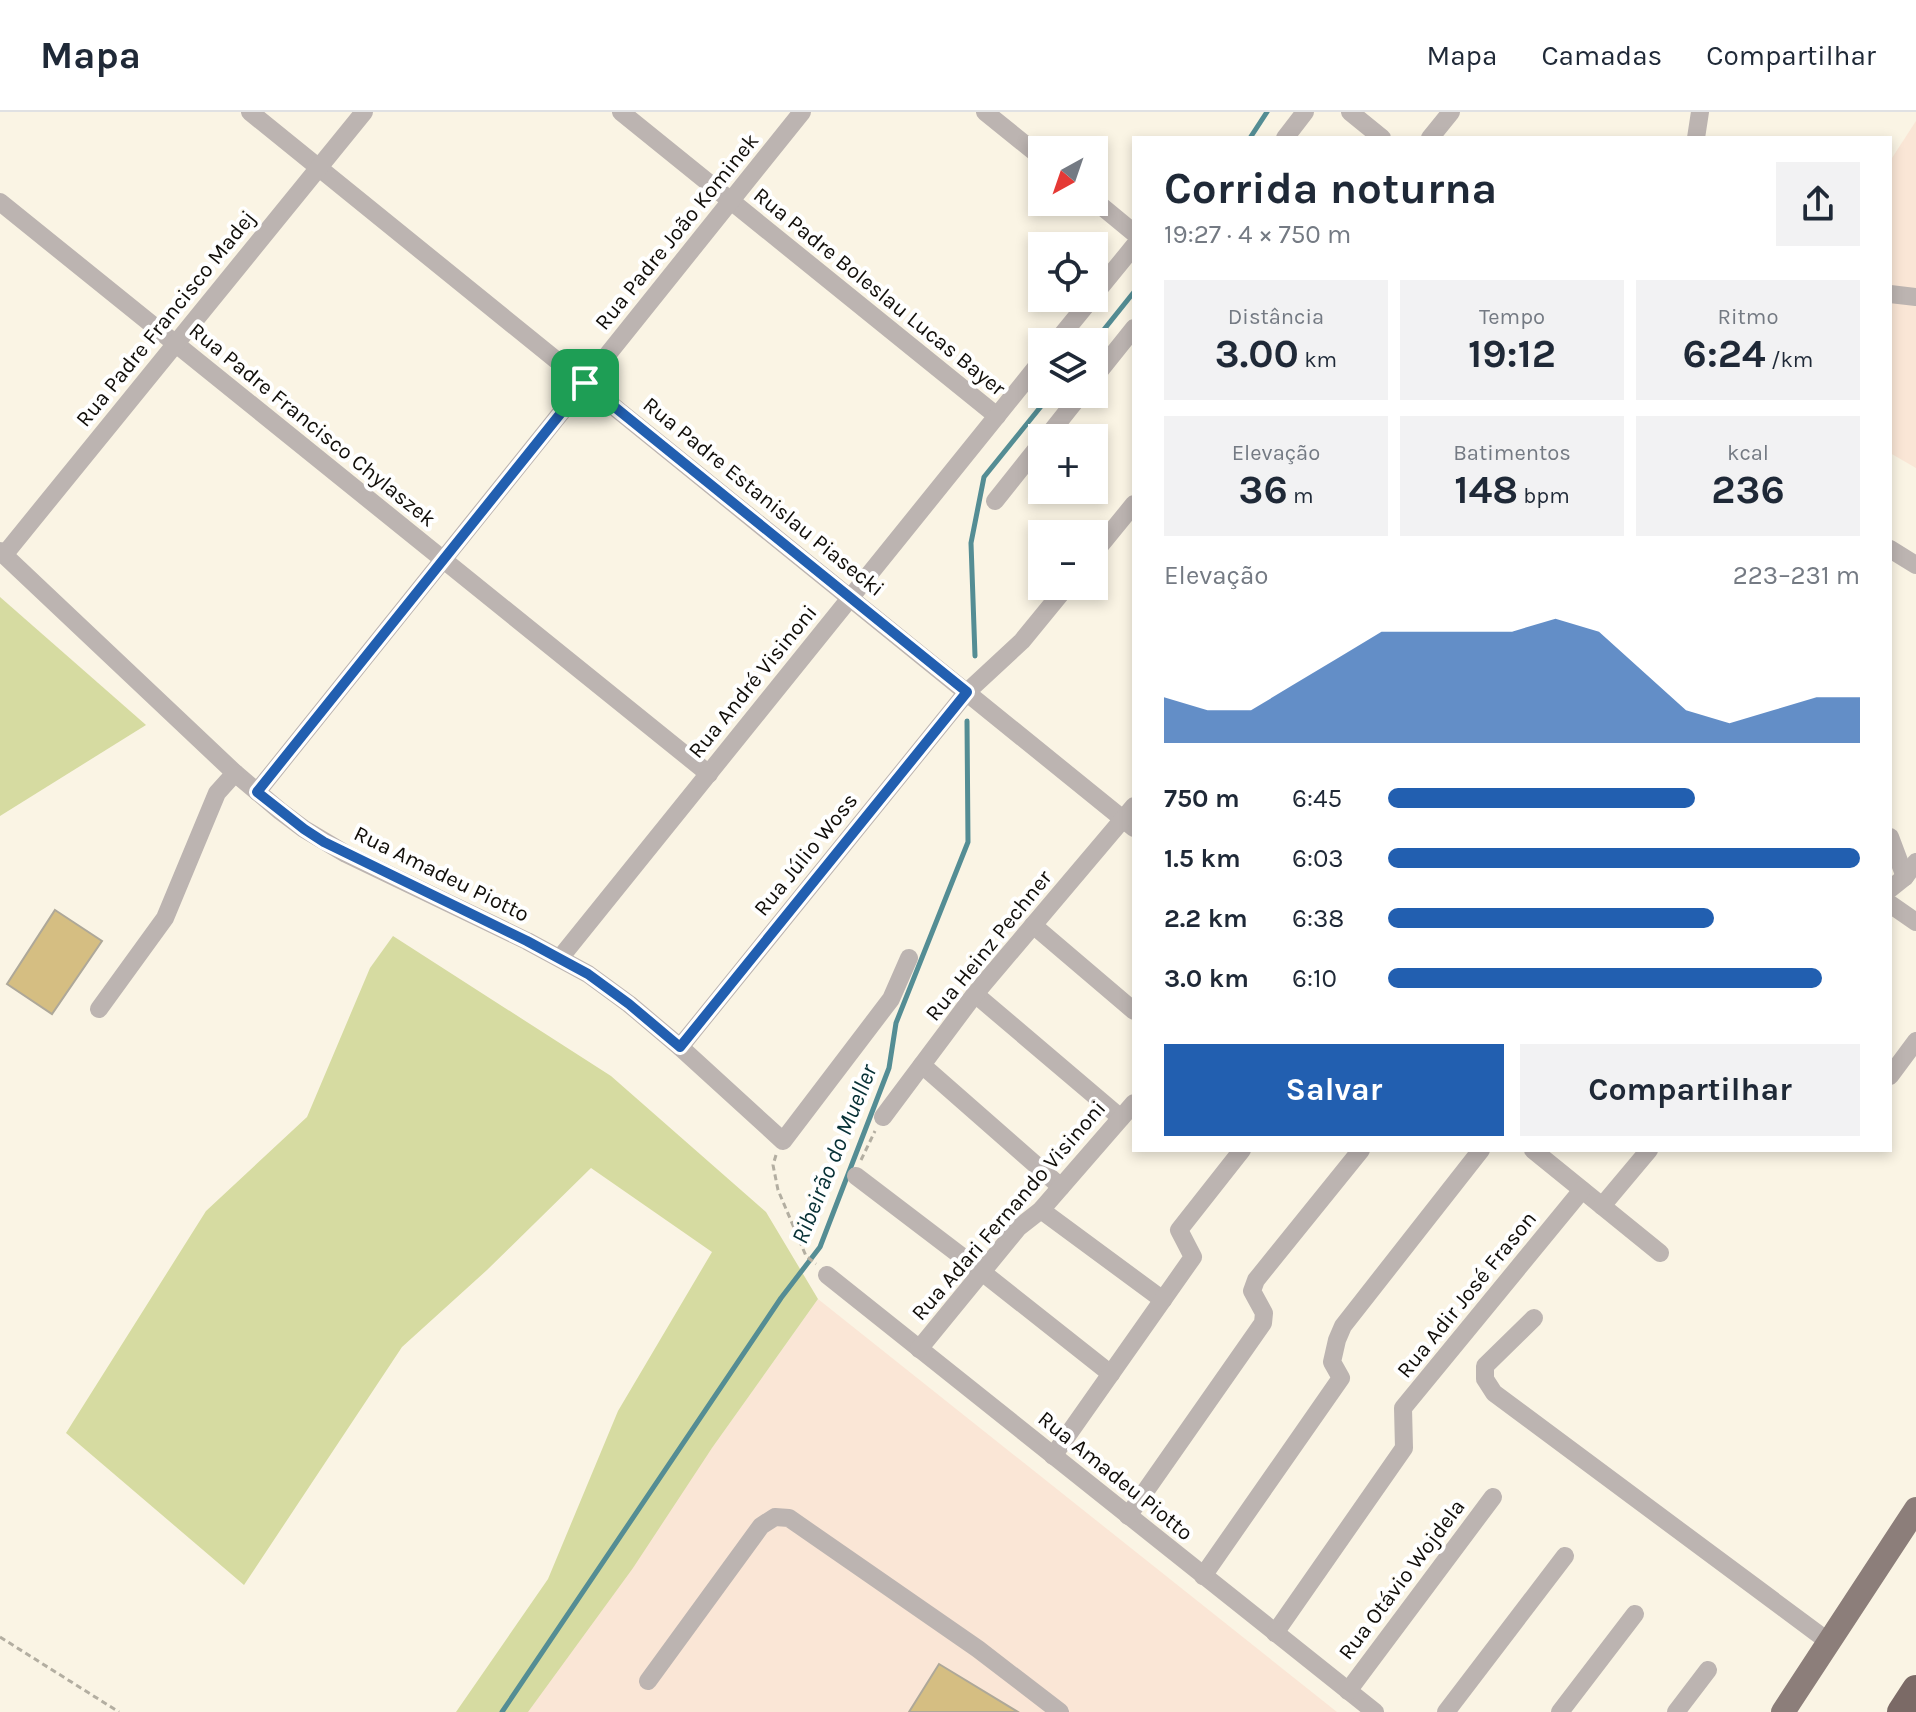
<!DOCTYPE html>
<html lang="pt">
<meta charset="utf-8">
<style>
:root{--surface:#fff;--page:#f2f2f3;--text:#1f2937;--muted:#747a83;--line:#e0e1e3;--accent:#225fb0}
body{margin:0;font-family:Karla,sans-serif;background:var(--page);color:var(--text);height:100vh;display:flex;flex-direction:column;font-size:30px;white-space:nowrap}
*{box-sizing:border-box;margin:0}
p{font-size:26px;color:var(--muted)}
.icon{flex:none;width:44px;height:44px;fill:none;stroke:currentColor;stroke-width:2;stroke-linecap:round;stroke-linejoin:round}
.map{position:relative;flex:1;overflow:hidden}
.sheet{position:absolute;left:1132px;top:24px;width:760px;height:1016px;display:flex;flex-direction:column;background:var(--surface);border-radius:0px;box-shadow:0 4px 12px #0003}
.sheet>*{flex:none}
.needle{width:52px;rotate:220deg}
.fabs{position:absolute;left:1028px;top:24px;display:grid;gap:16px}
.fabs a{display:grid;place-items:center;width:80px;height:80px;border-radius:0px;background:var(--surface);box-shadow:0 4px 12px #0003;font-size:40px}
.pin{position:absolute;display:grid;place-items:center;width:68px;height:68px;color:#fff;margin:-34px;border-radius:16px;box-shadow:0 4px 12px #0006}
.round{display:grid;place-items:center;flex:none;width:84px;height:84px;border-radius:0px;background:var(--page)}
.headline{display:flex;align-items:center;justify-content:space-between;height:136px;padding:0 32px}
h1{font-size:44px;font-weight:700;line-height:60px}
.stats{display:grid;grid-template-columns:repeat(3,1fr);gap:12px;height:136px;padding:8px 32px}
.stats div{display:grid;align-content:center;border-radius:0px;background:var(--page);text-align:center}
.stats b{font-size:40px;font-weight:700}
.stats small{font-size:22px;font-weight:400}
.stats p{font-size:22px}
.chart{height:224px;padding:16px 32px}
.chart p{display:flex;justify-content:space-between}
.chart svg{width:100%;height:144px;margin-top:8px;fill:var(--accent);opacity:.7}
.button{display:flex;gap:16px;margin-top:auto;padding:16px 32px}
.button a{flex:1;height:92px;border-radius:0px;background:var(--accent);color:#fff;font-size:32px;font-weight:700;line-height:92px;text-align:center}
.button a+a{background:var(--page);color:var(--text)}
ul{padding:0 32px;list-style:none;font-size:26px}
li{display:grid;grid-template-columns:128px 96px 1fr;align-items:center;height:60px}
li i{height:20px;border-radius:10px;background:var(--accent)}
header{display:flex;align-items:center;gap:48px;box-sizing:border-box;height:112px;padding:0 40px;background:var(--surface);border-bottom:2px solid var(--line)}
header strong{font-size:38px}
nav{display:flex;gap:44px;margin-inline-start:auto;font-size:28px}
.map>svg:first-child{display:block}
.industrial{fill:#fae6d6}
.green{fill:#d6dba1}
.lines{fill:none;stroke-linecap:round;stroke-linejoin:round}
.stream{stroke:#548d94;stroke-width:5}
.building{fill:#d5be82;stroke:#aea899;stroke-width:2}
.path{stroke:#b3aea1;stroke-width:3;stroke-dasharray:6 4;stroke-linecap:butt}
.minor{stroke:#bcb4b1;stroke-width:18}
.major{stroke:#8c7e7a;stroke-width:24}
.highway{stroke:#7b6a66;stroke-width:28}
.route-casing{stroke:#fff;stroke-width:16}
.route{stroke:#225fb0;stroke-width:10}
.labels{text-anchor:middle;stroke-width:8;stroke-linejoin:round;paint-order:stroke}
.street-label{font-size:22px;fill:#110e09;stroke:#fff}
.water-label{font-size:24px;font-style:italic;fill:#063035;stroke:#fff}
</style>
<header>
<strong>Mapa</strong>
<nav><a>Mapa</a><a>Camadas</a><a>Compartilhar</a></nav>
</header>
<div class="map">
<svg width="1916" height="1600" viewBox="0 0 1916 1600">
<rect width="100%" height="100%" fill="#faf4e4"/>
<g class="industrial">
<polygon points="1916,9 1916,356 1890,341 1890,49"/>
<polygon points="818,1187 1337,1600 524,1600"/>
</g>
<g class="green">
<polygon points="0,485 146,613 0,704"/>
<polygon points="393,824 611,964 766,1100 818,1187 712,1336 633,1456 528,1600 456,1600 548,1467 618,1299 712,1140 591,1056 487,1158 402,1235 244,1473 66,1321 206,1099 307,1005 370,856"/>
</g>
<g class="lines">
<g class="stream">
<polyline points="1250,26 1267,0"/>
<polyline points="1094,230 1134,180"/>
<polyline points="975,544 971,431 984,365 1051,282"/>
<polyline points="502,1600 781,1186 820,1135 889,956 896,911 968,730 967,609"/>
</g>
</g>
<g class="building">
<polygon points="55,798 102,829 52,902 7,872"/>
<polygon points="939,1552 1018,1600 909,1600"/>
</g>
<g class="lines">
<g class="path">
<polyline points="776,1043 773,1053 778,1078 806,1144 816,1152"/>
<polyline points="861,1048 875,1019"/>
<polyline points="0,1525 119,1600"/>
</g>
<g class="minor">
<polyline points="250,0 1134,716"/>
<polyline points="621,0 997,304"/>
<polyline points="985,0 1042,46"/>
<polyline points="1350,0 1382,26"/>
<polyline points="1285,26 1305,0"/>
<polyline points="1430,26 1451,0"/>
<polyline points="1696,26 1700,0"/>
<polyline points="1094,88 1134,121"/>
<polyline points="0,90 709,662"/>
<polyline points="1890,182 1916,185"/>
<polyline points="1094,183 1134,134"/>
<polyline points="1056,230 1092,186"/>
<polyline points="1094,266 1134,216"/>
<polyline points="1046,326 1081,282"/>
<polyline points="995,389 1042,330"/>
<polyline points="1890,437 1916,453"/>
<polyline points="0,439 235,661 280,699 304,717 346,742 527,829 588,862 629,892 680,935 783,1029 891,887 909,846"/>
<polyline points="1094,441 1134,392"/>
<polyline points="4,443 364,0"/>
<polyline points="257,680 802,0"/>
<polyline points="1890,725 1905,765"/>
<polyline points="1890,777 1905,765 1916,750"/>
<polyline points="1890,792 1916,810"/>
<polyline points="1033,813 1134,899"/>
<polyline points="560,846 1042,248"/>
<polyline points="975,882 1121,1006"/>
<polyline points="99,897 165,806 217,681 235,661"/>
<polyline points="680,935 967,580 1022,529 1067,474"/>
<polyline points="922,953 1061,1075"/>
<polyline points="1890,964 1916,929"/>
<polyline points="883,1005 975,882 1134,694"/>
<polyline points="1533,1038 1660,1141"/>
<polyline points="856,1064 982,1160 1111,1262"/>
<polyline points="1602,1094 1649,1038"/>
<polyline points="1041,1098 1163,1188"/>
<polyline points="827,1163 1375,1600"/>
<polyline points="1534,1206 1485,1254 1485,1267 1494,1281 1829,1530"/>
<polyline points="919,1237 1018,1116 1041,1098 1134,991"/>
<polyline points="1053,1344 1193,1145 1179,1118 1242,1038"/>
<polyline points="1128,1404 1263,1211 1264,1201 1252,1179 1256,1168 1361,1038"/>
<polyline points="1203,1464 1341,1266 1332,1250 1337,1228 1343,1214 1481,1038"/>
<polyline points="1275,1521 1404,1336 1403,1296 1582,1078"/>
<polyline points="648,1569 761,1414 775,1405 789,1406 978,1537 1060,1600"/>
<polyline points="1348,1579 1493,1385"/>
<polyline points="1446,1600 1565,1444"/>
<polyline points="1560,1600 1635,1502"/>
<polyline points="1676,1600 1708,1558"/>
</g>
<polyline class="major" points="1783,1600 1916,1397"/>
<polyline class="highway" points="1901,1600 1916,1577"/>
</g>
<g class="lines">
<g class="route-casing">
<polygon id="route" points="585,271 967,580 680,935 629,892 588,862 527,829 324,730 304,717 257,680"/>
</g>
<use href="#route" class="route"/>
</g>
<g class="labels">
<g class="street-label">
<text transform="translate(676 119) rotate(-51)" y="8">Rua Padre João Kominek</text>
<text transform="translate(880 179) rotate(39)" y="8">Rua Padre Boleslau Lucas Bayer</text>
<text transform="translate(165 206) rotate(-51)" y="8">Rua Padre Francisco Madej</text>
<text transform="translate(313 312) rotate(39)" y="8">Rua Padre Francisco Chylaszek</text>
<text transform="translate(764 384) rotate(39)" y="8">Rua Padre Estanislau Piasecki</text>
<text transform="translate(752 569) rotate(-51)" y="8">Rua André Visinoni</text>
<text transform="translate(805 742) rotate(-51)" y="8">Rua Júlio Woss</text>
<text transform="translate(442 761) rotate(26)" y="8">Rua Amadeu Piotto</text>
<text transform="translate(988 833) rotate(-51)" y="8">Rua Heinz Pechner</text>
<text transform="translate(1008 1098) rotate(-49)" y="8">Rua Adari Fernando Visinoni</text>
<text transform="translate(1466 1182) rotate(-51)" y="8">Rua Adir José Frason</text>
<text transform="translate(1116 1363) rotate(39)" y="8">Rua Amadeu Piotto</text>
<text transform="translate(1401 1467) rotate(-53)" y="8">Rua Otávio Wojdela</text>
</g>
<g class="water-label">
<text transform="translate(834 1042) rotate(-68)" y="8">Ribeirão do Mueller</text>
</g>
</g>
</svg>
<div class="fabs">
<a><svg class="needle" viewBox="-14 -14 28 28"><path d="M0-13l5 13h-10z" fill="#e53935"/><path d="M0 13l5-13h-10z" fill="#747a83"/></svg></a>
<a><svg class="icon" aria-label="locate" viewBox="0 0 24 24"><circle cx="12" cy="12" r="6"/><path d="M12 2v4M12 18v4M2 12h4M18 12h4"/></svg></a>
<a><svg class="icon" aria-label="layers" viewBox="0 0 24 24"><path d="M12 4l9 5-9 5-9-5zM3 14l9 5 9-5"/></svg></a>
<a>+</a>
<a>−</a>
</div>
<div class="pin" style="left:585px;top:271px;background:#1e9e55"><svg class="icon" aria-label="arrive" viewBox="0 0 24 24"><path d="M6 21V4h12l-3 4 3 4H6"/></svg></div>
<section class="sheet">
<div class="headline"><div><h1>Corrida noturna</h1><p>19:27 · 4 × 750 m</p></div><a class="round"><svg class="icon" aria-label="share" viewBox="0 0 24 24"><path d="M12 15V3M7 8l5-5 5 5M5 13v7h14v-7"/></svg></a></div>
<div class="stats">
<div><p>Distância</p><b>3.00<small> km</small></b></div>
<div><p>Tempo</p><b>19:12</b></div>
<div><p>Ritmo</p><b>6:24<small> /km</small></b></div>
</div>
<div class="stats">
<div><p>Elevação</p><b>36<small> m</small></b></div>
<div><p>Batimentos</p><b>148<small> bpm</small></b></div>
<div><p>kcal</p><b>236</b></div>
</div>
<div class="chart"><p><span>Elevação</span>223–231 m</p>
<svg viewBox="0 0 160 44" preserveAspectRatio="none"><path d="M0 44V30L10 34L20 34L30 26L40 18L50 10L60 10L70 10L80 10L90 6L100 10L110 22L120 34L130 38L140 34L150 30L160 30V44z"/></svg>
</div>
<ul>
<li><b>750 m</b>6:45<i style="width:65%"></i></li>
<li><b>1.5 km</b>6:03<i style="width:100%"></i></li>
<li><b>2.2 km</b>6:38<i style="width:69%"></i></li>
<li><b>3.0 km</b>6:10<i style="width:92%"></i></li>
</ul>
<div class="button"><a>Salvar</a><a>Compartilhar</a></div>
</section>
</div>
